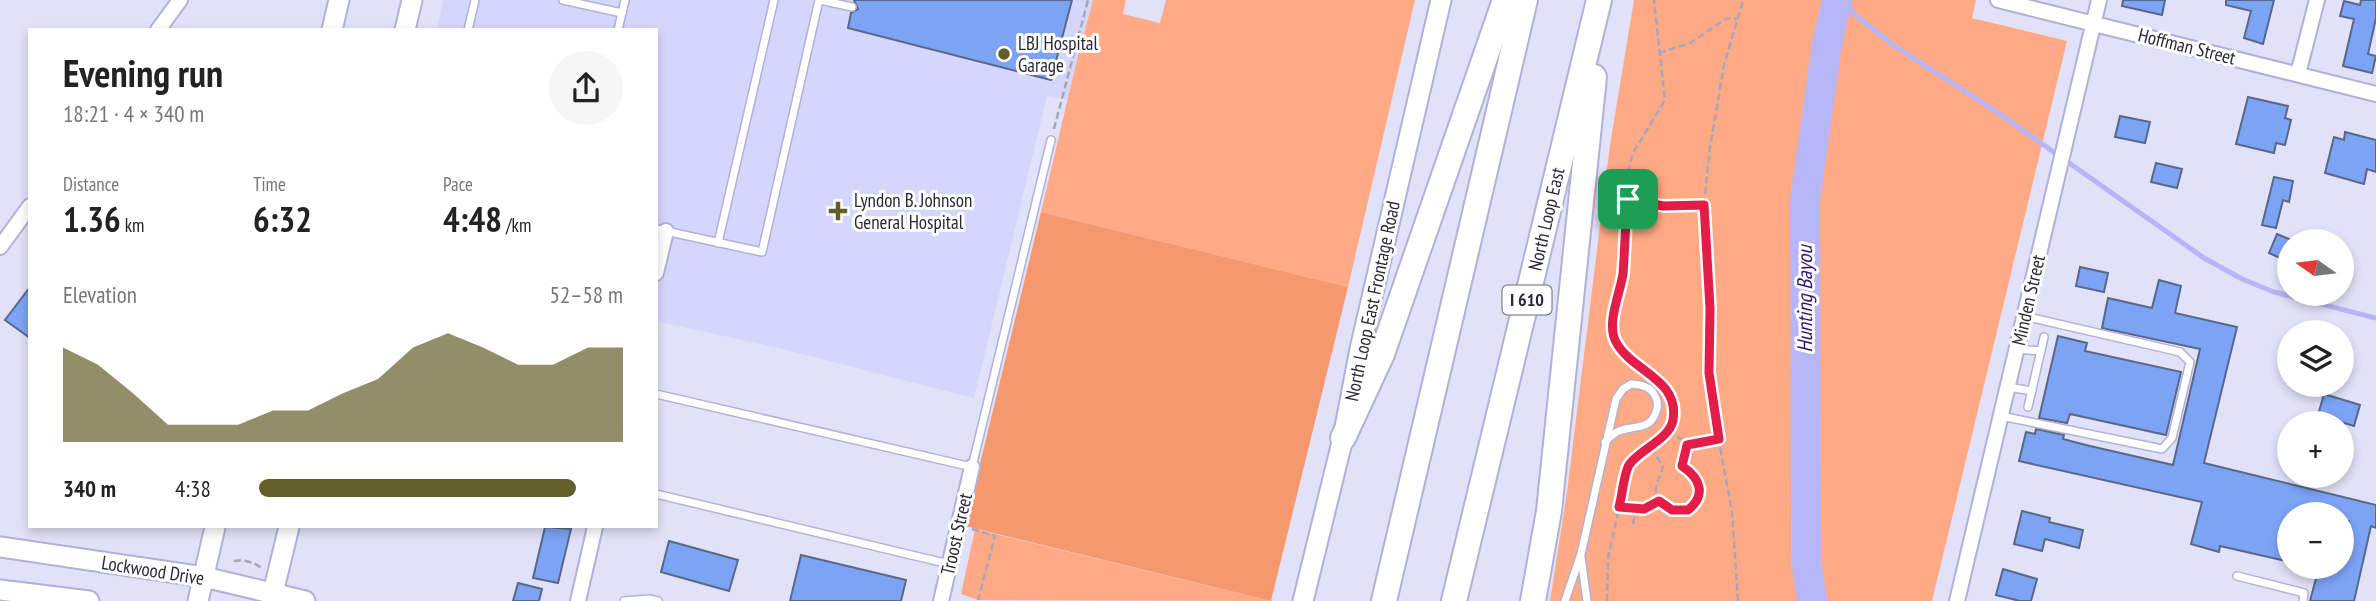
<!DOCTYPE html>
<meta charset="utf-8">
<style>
:root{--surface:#fff;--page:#f6f6f6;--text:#222;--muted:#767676;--accent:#635f2b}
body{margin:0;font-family:"PT Sans Narrow",sans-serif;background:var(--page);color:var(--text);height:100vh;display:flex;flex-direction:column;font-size:26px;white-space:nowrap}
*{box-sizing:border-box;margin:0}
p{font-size:23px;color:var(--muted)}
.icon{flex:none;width:38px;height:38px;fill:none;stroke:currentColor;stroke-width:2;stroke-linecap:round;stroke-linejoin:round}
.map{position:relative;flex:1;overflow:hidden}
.sheet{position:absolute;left:28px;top:28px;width:630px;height:500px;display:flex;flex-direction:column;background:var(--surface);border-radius:0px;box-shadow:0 4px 10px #0003}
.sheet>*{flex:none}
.needle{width:46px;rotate:284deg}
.tools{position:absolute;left:2277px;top:229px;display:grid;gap:14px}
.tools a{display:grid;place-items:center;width:77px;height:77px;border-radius:50%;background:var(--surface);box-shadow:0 4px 10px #0003;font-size:35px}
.pin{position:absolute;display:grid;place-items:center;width:60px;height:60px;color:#fff;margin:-30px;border-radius:14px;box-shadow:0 4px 10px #0006}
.round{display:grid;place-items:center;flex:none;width:74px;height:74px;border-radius:37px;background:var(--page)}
.summary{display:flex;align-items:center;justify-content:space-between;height:119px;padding:0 35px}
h1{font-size:38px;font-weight:600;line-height:52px}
.metrics{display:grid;grid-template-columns:repeat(3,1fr);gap:10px;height:119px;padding:7px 35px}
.metrics div{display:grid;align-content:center}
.metrics b{font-size:35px;font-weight:600}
.metrics small{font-size:19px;font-weight:400}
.metrics p{font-size:19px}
.chart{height:196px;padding:14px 35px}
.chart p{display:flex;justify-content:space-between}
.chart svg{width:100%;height:126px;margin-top:7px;fill:var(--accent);opacity:.7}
ul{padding:0 35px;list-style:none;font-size:23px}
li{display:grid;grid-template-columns:112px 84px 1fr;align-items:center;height:52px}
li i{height:18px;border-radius:9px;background:var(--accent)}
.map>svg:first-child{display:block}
.built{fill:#d5d6fb}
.green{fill:#ffaa84}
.forest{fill:#f6986d}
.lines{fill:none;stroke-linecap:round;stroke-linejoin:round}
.stream{stroke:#b6b5f8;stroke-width:5}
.river{stroke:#b6b5f8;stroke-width:30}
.building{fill:#7da3f5;stroke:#596888;stroke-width:2}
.lane-casing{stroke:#b1b1d6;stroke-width:10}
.street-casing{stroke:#b1b1d6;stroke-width:18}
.secondary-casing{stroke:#b1b1d6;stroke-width:23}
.highway-casing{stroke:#b1b1d6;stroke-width:28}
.path{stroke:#a6a6bb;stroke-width:2.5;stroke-dasharray:7 3.5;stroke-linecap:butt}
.lane{stroke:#fff;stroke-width:7}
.street{stroke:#fff;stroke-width:14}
.secondary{stroke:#fff;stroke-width:19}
.highway{stroke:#fff;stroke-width:24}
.route-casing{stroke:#fff;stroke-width:14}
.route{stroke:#e11d48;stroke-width:9}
.poi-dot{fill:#635f2b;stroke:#fff;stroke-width:2.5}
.labels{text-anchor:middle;stroke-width:6;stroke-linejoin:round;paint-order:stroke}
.shield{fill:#fff;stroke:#686872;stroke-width:2}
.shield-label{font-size:18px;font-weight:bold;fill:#282836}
.poi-label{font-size:19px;fill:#282836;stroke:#fff;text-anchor:start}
.street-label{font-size:19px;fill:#282836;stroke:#fff}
.water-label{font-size:21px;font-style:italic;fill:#2d1375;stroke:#fff}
</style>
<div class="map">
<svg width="2376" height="601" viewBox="0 0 2376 601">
<rect width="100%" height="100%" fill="#e1e1f9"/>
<polygon class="built" points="443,0 1103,0 1080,102 1047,96 974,398 770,346 656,321 656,30 437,30"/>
<g class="green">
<polygon points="1093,0 1126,0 1123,14 1160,23 1166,0 1415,0 1348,287 1041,212 1076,64"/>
<polygon points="1634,0 1976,0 1972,18 2067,41 1932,601 1550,601 1567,492 1610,145"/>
<polygon points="975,529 1271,601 978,600 961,594"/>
</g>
<polygon class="forest" points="1041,212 1348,287 1271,601 965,526"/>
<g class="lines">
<polyline class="stream" points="1846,0 1853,13 1893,45 1997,112 2204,258 2242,279 2274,292 2376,318"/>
<polyline class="river" points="1812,601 1806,559 1805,200 1827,44 1837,0"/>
</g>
<g class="building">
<polygon points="854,0 1072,0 1051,80 848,28 851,13 858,9"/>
<polygon points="2123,0 2165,0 2162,15 2122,6"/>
<polygon points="2226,0 2274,0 2263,44 2244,38 2251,11 2226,5"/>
<polygon points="2361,0 2376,0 2376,18 2368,54 2376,56 2372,73 2343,66 2354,19 2340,16 2344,1 2360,5"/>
<polygon points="2248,97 2288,106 2285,118 2291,120 2285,145 2276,143 2274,153 2236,144"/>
<polygon points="2120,116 2150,122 2145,143 2115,137"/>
<polygon points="2345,132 2376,140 2376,172 2367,169 2364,184 2325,173 2334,137 2344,140"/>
<polygon points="2156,163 2182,169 2177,188 2151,182"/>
<polygon points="2274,177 2293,181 2289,202 2283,200 2276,228 2262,225"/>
<polygon points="2277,234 2289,239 2289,262 2269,253"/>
<polygon points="2080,267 2108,273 2104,292 2076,286"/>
<polygon points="2159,280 2181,286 2175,313 2237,327 2204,463 2376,505 2376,528 2371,526 2354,601 2310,601 2319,567 2342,567 2342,555 2349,521 2342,520 2342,514 2289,514 2289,549 2286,561 2220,546 2219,552 2191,544 2202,502 2019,461 2026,432 2035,434 2036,429 2064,435 2063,439 2090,446 2173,465 2200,349 2102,328 2108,298 2152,308"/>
<polygon points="30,287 30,338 5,320"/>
<polygon points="2058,336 2087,343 2085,351 2181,372 2166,435 2070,414 2067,423 2039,418"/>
<polygon points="2324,394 2360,405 2354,426 2318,415"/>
<polygon points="2022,511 2050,518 2049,522 2083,530 2079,548 2045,539 2042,551 2014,544"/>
<polygon points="545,527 571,529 558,583 533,578"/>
<polygon points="669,541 738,560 729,591 661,572"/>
<polygon points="801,555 906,580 901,601 790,601"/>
<polygon points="2003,569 2037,579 2031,601 2020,601 1996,595"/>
<polygon points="518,583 542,589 539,601 513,601"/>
</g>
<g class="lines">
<g class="lane-casing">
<g id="lane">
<polyline points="563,0 622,13"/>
<polyline points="820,0 852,7"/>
<polyline points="468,30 475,0"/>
<polyline points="618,30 625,0"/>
<polyline points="656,229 762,252 819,0"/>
<polyline points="718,243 774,0"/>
<polyline points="2017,349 2041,351"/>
<polyline points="2008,387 2032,391"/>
<polyline points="656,394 972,467 1051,140"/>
<polyline points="2028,407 2044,337"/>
<polyline points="2001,416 2162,449 2172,438 2190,362 2180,352 2024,316"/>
<polyline points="656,494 949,564"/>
<polyline points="1581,557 1587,601"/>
<polyline points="2237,576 2304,593 2303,601"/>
<polyline points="624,601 649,599 658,601"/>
<path d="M1565,601l16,-47 35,-155 7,-10 8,-5c9,1 20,2 24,12 3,5 3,11 1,16 -6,19 -23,13 -37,19 -5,2 -10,7 -14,11"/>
</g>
</g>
<g class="street-casing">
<g id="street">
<polyline points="1998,0 2376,94"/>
<polyline points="158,30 180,0"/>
<polyline points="2298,74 2317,0"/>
<polyline points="0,247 30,206"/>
<polyline points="656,273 666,231"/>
<polyline points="578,601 595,527"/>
<polyline points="941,601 972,467"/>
<polyline points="1957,601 2099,0"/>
</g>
</g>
<g class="secondary-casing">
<g id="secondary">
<polyline points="332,30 339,0"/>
<polyline points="405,30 412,0"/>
<polyline points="0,547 204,577 305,601"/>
<polyline points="0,590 89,601"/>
<polyline points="198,601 215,527"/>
<polyline points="271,601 289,527"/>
<polyline points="1303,601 1343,438 1360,349 1441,0"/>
</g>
</g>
<g class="highway-casing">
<g id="highway">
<polyline points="1343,438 1382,354 1505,0"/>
<polyline points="1384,601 1525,0"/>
<polyline points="1454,601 1599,0"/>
<polyline points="1533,601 1549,511 1594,77"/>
</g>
</g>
<g class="path">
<polyline points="1659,53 1690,43 1724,20 1730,18 1737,19"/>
<polyline points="1054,129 1088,0"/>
<polyline points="1628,199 1663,206 1704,205"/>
<polyline points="1652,375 1624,353 1615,340 1613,326 1623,274 1628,172 1633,153 1665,100 1654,0"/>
<polyline points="1668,432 1683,440 1687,445 1719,439"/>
<path d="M1651,448l12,18c-2,8 -8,18 -7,27 1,12 20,22 31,17 4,-1 6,-5 8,-8 11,-16 1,-27 -13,-36l5,-21"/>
<polyline points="1619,507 1644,509 1659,501"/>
<polyline points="1633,524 1636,510"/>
<polyline points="972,529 995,536 978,600"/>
<path d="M234,561c8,-2 21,1 27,7"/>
<polyline points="1607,601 1608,557 1629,465 1658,441 1673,425 1673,404 1668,393"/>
<polyline points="1738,601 1732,512 1712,404 1709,373 1710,308 1704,205 1709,154 1724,65 1743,0"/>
</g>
<use href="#lane" class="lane"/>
<use href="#street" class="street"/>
<use href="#secondary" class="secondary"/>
<use href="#highway" class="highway"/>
</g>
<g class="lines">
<g class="route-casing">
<path id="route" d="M1628,199l35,7 41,-1 6,103 -1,65 10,66 -32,6 -5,21c18,12 25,29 6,44h-16l-13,-9 -15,8 -25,-2c3,-10 5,-34 10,-42 10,-15 41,-26 44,-45 7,-41 -41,-48 -57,-78 -10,-19 4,-48 7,-68 2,-25 2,-50 5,-75z"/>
</g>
<use href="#route" class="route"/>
</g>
<g class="poi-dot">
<circle cx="1004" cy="54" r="7"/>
<path d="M834.5 200.5h7v7h7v7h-7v7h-7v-7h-7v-7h7z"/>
</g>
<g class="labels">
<rect class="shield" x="1502.5" y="285.5" width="49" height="29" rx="5"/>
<g class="shield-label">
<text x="1527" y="306">I 610</text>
</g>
<g class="poi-label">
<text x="1018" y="50">LBJ Hospital<tspan x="1018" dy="22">Garage</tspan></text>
<text x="854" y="207">Lyndon B. Johnson<tspan x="854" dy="22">General Hospital</tspan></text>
</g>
<g class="street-label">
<text transform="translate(2187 46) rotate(14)" y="7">Hoffman Street</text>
<text transform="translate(1546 219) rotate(-77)" y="7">North Loop East</text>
<text transform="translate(2028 300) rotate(-77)" y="7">Minden Street</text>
<text transform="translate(1372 301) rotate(-78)" y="7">North Loop East Frontage Road</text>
<text transform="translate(956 534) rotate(-77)" y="7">Troost Street</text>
<text transform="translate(153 570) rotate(9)" y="7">Lockwood Drive</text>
</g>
<g class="water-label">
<text transform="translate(1805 299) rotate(-90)" y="7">Hunting Bayou</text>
</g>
</g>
</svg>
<div class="tools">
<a><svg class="needle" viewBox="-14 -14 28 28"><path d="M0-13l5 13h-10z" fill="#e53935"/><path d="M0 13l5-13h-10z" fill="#767676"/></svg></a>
<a><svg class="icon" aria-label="layers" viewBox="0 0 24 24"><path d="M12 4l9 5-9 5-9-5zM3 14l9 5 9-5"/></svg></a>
<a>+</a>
<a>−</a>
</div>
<div class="pin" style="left:1628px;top:199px;background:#1e9e55"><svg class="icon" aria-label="arrive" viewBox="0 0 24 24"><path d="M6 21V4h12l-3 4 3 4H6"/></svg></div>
<section class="sheet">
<div class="summary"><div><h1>Evening run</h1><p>18:21 · 4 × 340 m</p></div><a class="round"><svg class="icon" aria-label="share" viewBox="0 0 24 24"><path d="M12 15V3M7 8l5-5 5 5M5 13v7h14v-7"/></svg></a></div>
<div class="metrics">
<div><p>Distance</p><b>1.36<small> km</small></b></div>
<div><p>Time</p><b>6:32</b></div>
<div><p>Pace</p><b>4:48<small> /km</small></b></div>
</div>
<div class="chart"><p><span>Elevation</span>52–58 m</p>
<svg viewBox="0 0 160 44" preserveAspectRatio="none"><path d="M0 44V11L10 17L20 27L30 38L40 38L50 38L60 33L70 33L80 27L90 22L100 11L110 6L120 11L130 17L140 17L150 11L160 11V44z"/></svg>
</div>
<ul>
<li><b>340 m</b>4:38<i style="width:87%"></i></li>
</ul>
</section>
</div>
